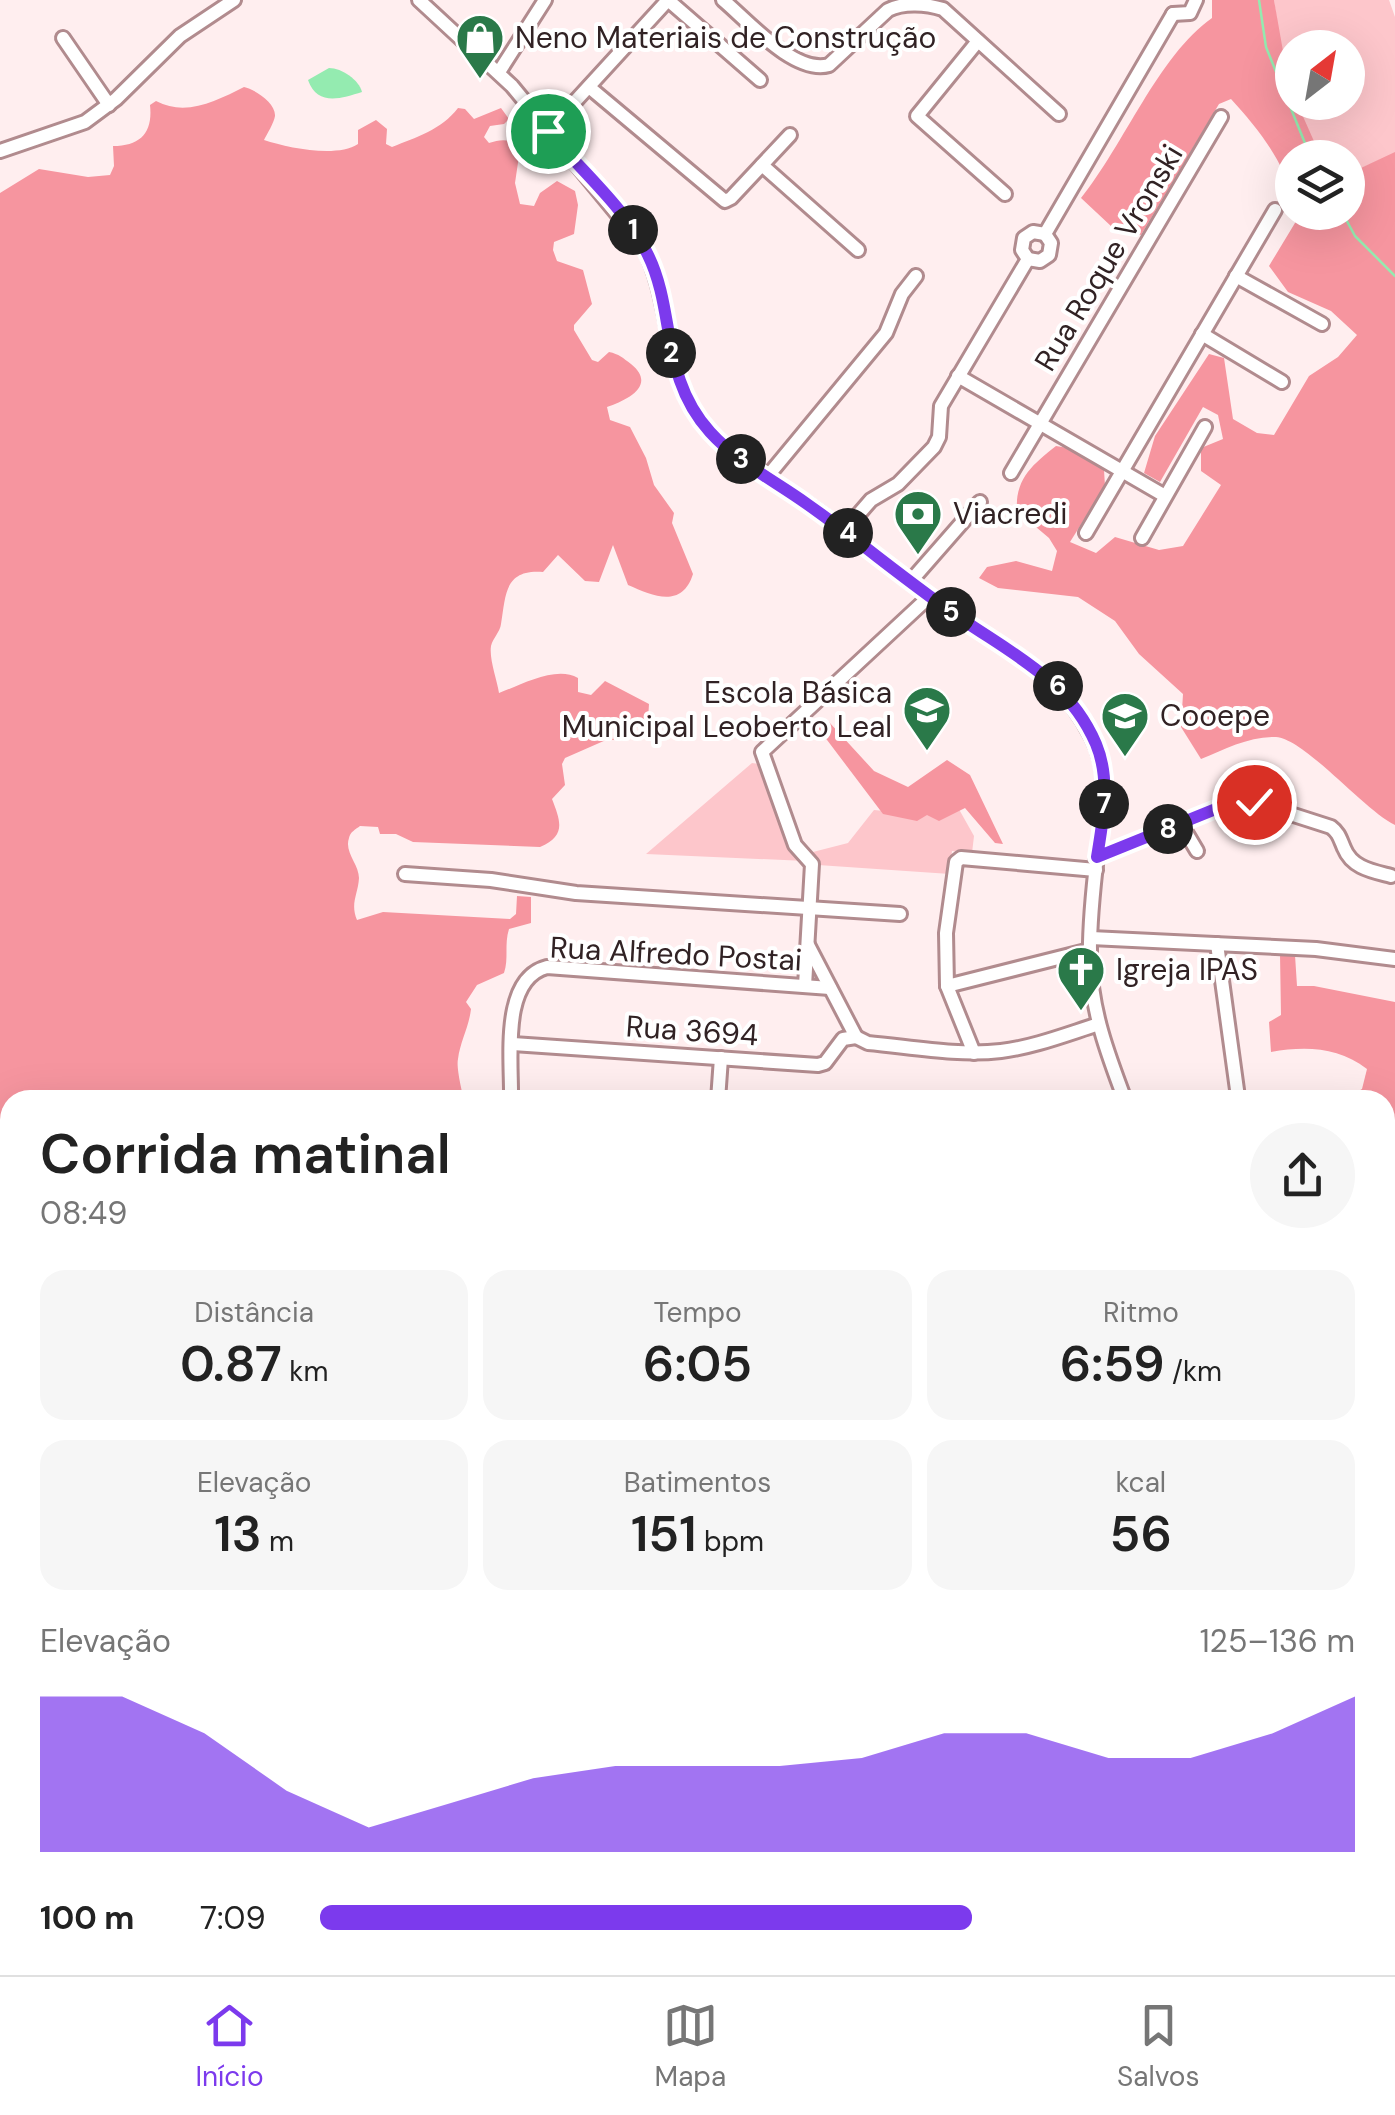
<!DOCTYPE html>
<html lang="pt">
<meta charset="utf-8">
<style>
:root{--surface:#fff;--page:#f6f6f6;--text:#222;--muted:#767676;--line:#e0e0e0;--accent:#7c3aed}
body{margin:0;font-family:"DM Sans",sans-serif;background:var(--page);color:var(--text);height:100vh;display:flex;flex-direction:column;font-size:38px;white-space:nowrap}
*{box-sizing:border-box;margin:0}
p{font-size:32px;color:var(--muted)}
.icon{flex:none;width:55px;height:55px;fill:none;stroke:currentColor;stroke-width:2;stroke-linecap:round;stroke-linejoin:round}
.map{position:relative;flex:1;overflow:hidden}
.panel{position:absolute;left:0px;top:1090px;width:1395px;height:885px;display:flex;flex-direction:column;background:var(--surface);border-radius:30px 30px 0 0;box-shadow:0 10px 40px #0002}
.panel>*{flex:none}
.needle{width:65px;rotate:31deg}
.fabs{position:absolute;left:1275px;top:30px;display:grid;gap:20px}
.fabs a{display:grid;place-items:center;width:90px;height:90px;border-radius:50%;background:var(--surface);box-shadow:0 10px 40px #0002;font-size:50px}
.pin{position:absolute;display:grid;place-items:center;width:85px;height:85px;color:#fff;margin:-42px;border:5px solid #fff;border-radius:50%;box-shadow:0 2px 10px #0007}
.km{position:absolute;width:50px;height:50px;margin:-25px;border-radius:50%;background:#222;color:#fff;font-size:28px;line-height:50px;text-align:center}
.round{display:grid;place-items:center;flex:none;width:105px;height:105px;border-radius:52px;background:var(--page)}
.summary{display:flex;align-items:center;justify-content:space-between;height:170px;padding:0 40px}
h1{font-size:55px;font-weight:600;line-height:75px}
.figures{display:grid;grid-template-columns:repeat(3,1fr);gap:15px;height:170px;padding:10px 40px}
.figures div{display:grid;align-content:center;border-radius:25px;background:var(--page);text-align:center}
.figures b{font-size:50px;font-weight:600}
.figures small{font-size:28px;font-weight:400}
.figures p{font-size:28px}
.chart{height:280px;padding:20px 40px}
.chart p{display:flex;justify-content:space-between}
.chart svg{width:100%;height:180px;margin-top:10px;fill:var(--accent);opacity:.7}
ul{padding:0 40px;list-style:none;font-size:32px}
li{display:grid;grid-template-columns:160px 120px 1fr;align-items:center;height:75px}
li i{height:25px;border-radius:12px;background:var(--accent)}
.tab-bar{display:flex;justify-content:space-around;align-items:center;height:140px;border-top:2px solid var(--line);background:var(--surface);font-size:28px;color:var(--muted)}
.tab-bar a{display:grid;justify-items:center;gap:5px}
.tab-bar .current{color:var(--accent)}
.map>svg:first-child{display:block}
.green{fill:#fdc6cb}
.forest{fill:#f6959f}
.water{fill:#94ebb0}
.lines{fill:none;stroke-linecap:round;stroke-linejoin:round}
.stream{stroke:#94ebb0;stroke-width:2.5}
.minor-casing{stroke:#b18b8e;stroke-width:18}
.major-casing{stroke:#4d7e5b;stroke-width:22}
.highway-casing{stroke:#4d7e5b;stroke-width:25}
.minor{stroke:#fff;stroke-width:12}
.major{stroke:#9dd0af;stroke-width:18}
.highway{stroke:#5cb079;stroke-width:20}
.route-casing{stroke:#fff;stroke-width:20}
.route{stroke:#7c3aed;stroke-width:12}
.labels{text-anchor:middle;stroke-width:8;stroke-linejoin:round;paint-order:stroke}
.poi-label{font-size:30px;fill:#312224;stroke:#fff;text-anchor:start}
.street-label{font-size:30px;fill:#312224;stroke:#fff}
</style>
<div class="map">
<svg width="1395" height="1975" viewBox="0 0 1395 1975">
<rect width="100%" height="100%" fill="#ffeeef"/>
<g class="green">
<polygon points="1274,0 1389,0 1395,17 1395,153 1348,174 1348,158 1321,157 1305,127 1297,103 1348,102 1348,48 1292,48 1292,90 1283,63"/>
<polygon points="752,763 759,764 783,828 806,861 646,854"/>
<polygon points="947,788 974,836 972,853 952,851 950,874 818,865 809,853 848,843 874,810 917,814"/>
</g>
<g class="forest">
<path d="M1212,0h62l18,102 5,1 24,54 -29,1v38c-9,-36 -36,-70 -61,-97l-12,5 -78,131 -29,-8 -31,-29c43,-53 77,-142 131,-180z"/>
<path d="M244,87c10,2 32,16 31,29 -1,7 -8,18 -11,24 24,8 73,18 94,4v-14l18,-10 11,9 -1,15 6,3c25,-10 49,-17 66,-39l7,1 9,10 27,-11 8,11 -5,5 -14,2 -6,11 5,6c12,-4 23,-5 31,6l-5,34 5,21 14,2 6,-13 17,-12 18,10 3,14 -4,29 -20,8 -1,8 4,11 26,9 9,34 -18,21v5l18,30 6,2 11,-10c10,2 14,6 22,12 26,21 -3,36 -24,43l3,13 20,7 16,31 8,27 20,28 -2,10 21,51c-11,35 -40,22 -65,11l-15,-40 -14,37 -14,-1 -27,-26 -15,17c-39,-3 -37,23 -42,52 -1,8 -8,14 -10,22 -2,13 6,34 8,47 22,-8 57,-28 79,-15v14l13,3 14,-14 44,23 -1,15 -27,21h-15l-41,18 -3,6 3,21 -13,14c9,23 14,37 -12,48l-127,-5 -17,-8h-16l-2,-7 -18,-1c-4,3 -10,6 -11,12 -5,14 10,26 10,40 -1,17 -9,25 -2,42l26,-8 127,7 6,-5 1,-18 14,1v26l-22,6c-5,16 0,29 -5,44l-27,12 -11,17 5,7c-2,18 -11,33 -13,50 -2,8 4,33 6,41h-215l-17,-8 -29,8h-193v353l-10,-2v-1258l39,-24 49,8 22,-2 4,-9 -1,-20c28,0 40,-14 37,-41l6,-4c30,16 60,0 88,-14z"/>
<path d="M1395,152v673c-31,-15 -90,-86 -119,-88 -26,-1 -51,12 -75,22l-20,-32 2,-33 -44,-40 -24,-33 -37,-24 -80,-9 -19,-10 8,-11 29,-6 36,10 5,-20 -8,-13 -32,-27c-2,-32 15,-46 39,-65l12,2 36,22 1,16 -35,56 26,11 19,-16 44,13 24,-4 38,-61 -20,-14v-23l22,-9 -5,-24 -15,-8 -43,75 -16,-9 11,-37 54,-82 15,4 9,61 24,14 17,2 35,-59 29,-19 19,-22 -26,-24 -43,-19 -19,-26 29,-48 -1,-5 51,-1v-38z"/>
<polygon points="829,722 874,771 908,787 947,760 970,775 1003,844 995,843 965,808 939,821 927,815 917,821 883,814 818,728"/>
<path d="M1280,954l15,1 2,31h17l81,16v152l-10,9v-63h-42l19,-11 5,-20c-29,-22 -61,-23 -96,-17l-2,-30 12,-7z"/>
<polygon points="0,1493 10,1494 10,1588 0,1621"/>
<polygon points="259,1965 404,1965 399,1975 289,1975"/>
</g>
<path class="water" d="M329,68c13,0 30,12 33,24 -22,7 -45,14 -54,-12z"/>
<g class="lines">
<g class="stream">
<polyline points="1259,0 1266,47 1311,158"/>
<polyline points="1342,212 1355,236 1395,276"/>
<polyline points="1385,1157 1395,1134"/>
<polyline points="1385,1341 1395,1338"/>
<polyline points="1008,1965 1014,1975"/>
</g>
<g class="minor-casing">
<g id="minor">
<path d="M419,0l93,86 130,158c33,60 19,137 69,189 29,32 69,51 104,76 51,37 99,78 151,113 55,37 94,53 126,115 20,38 11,79 5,119 -4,34 -8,71 -7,105 1,49 18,94 35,139"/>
<polyline points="668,0 760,80"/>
<path d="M723,0c25,21 72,75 106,65l59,-55c16,-8 38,-6 55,-1l116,105"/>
<polyline points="1173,14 1190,13 1196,0"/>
<polyline points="63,38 109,105"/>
<polyline points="978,41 917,116 1005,194"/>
<polyline points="499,72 545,0"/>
<polyline points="589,87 725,201 731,198 790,135"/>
<polyline points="548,131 668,0"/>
<polyline points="0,151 85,122 116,99 180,36 234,0"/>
<polyline points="762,165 858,250"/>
<polyline points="1045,234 1173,14"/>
<polyline points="1028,259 1040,261 1049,255 1051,243 1045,234"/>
<polyline points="1028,259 1022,250 1024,238 1033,232 1045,234"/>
<polyline points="1236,276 1322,324"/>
<polyline points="1202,334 1282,382"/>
<polyline points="958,376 1165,496"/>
<polyline points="1011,473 1221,117"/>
<polyline points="767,477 886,333 902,294 916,276"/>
<polyline points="844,531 871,500 898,484 934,447 939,437 941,406 1028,259"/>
<polyline points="1086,533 1275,210"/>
<polyline points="1142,538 1205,427"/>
<polyline points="910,582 980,502"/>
<polyline points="1253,802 1256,834"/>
<polyline points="1181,824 1197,851"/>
<path d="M1097,857l141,-57h9l84,27c8,6 9,12 13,21 8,20 28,23 47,28"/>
<polyline points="405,874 491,880 576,893 900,914"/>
<polyline points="1091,938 1316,949 1395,959"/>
<polyline points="1217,944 1238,1097"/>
<polyline points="808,945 856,1037"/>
<polyline points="805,986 812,864 795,845 762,752 930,596"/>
<polyline points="947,986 1090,950"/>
<path d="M856,1037l12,6c44,4 90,13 133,8 33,-4 66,-17 98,-27"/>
<polyline points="513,1044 818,1065 825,1063 843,1039 856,1037"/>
<polyline points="974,1053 947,986 946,933 956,862 961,858 1096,870"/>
<path d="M511,1100c1,-39 -11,-121 36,-133l283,21"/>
<polyline points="718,1100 721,1058"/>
<polyline points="1385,1219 1395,1212"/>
<polyline points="1385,1243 1395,1250"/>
<polyline points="1385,1411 1395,1388"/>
<polyline points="1385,1622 1395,1621"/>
<polyline points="0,1844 10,1850"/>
<polyline points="207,1965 227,1975"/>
<polyline points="1142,1975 1159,1965"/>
</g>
</g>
<g class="major-casing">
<g id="major">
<polyline points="0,1877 10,1882"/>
<polyline points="139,1965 142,1975"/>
</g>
</g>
<g class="highway-casing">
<g id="highway">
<polyline points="0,1860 10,1866"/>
<polyline points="180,1965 198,1975"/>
<polyline points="1382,1975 1395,1973"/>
</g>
</g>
<use href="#minor" class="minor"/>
<use href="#major" class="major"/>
<use href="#highway" class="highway"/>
</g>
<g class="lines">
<g class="route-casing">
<path id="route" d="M548,131c33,40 78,77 100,124 28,57 12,122 62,177 27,30 65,49 97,72 54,38 104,81 159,118 52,35 104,61 130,122 15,36 7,76 1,113l141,-57 16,2"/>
</g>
<use href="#route" class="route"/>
</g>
<defs>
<g id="shop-pin" transform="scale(2.5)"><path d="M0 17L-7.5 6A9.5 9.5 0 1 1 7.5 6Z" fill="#2a7949" stroke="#fff"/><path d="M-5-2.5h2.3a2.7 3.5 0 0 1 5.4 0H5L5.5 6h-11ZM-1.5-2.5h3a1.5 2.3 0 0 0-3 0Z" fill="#fff"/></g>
<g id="bank-pin" transform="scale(2.5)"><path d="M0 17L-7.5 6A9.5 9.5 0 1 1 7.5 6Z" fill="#2a7949" stroke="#fff"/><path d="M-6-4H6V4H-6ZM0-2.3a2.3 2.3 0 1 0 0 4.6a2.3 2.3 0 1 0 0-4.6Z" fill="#fff"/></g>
<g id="school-pin" transform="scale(2.5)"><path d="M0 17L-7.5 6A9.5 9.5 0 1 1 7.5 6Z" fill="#2a7949" stroke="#fff"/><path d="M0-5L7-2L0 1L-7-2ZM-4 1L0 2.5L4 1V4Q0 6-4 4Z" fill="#fff"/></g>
<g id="university-pin" transform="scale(2.5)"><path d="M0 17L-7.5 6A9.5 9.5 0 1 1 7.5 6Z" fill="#2a7949" stroke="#fff"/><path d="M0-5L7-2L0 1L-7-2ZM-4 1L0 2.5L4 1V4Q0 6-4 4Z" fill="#fff"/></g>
<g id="church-pin" transform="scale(2.5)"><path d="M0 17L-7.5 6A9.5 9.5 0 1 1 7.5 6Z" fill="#2a7949" stroke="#fff"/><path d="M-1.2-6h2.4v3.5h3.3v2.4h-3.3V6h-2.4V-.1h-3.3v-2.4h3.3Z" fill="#fff"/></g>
</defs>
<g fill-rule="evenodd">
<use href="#shop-pin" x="480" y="38"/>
<use href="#bank-pin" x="918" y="514"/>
<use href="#school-pin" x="927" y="710"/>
<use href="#university-pin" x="1125" y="716"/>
<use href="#church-pin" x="1081" y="970"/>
</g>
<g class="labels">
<g class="poi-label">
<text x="515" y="48">Neno Materiais de Construção</text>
<text x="953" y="524">Viacredi</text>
<text x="892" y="703" text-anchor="end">Escola Básica<tspan x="892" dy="34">Municipal Leoberto Leal</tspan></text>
<text x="1160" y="726">Cooepe</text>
<text x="1116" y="980">Igreja IPAS</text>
</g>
<g class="street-label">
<text transform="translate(1109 258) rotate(-59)" y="10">Rua Roque Vronski</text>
<text transform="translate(676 954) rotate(3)" y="10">Rua Alfredo Postai</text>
<text transform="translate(692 1031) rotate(4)" y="10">Rua 3694</text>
</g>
</g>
</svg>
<div class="fabs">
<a><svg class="needle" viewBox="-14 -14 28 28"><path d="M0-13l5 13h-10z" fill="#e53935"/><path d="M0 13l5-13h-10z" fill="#767676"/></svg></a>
<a><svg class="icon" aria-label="layers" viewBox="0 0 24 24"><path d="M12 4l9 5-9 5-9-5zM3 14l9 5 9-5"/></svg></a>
</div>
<div class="pin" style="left:548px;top:131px;background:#1e9e55"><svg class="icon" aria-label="arrive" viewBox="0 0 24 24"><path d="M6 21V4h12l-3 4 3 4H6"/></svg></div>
<div class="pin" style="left:1254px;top:802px;background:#d93025"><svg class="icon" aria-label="check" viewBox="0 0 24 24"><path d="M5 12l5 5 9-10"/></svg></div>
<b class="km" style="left:633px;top:230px">1</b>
<b class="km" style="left:671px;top:353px">2</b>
<b class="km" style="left:741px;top:459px">3</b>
<b class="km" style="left:848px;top:533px">4</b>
<b class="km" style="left:951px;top:612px">5</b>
<b class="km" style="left:1058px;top:686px">6</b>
<b class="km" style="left:1104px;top:804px">7</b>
<b class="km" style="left:1168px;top:829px">8</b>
<section class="panel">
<div class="summary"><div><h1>Corrida matinal</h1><p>08:49</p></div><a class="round"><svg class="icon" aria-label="share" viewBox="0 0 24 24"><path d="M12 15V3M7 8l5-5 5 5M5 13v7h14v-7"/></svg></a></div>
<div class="figures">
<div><p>Distância</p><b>0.87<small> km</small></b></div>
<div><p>Tempo</p><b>6:05</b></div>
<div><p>Ritmo</p><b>6:59<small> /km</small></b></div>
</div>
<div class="figures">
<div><p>Elevação</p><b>13<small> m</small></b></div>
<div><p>Batimentos</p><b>151<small> bpm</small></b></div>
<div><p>kcal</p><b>56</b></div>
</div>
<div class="chart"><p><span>Elevação</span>125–136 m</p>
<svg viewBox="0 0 160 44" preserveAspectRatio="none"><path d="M0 44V6L10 6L20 15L30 29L40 38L50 32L60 26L70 23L80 23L90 23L100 21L110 15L120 15L130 21L140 21L150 15L160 6V44z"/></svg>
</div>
<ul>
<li><b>100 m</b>7:09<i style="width:63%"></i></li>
</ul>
</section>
</div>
<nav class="tab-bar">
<a class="current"><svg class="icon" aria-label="home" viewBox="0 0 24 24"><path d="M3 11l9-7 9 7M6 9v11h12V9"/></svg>Início</a>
<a><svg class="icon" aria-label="map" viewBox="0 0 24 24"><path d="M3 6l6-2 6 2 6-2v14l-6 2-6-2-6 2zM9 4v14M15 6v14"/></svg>Mapa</a>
<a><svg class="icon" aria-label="saved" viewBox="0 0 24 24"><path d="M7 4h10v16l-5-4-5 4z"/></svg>Salvos</a>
</nav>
